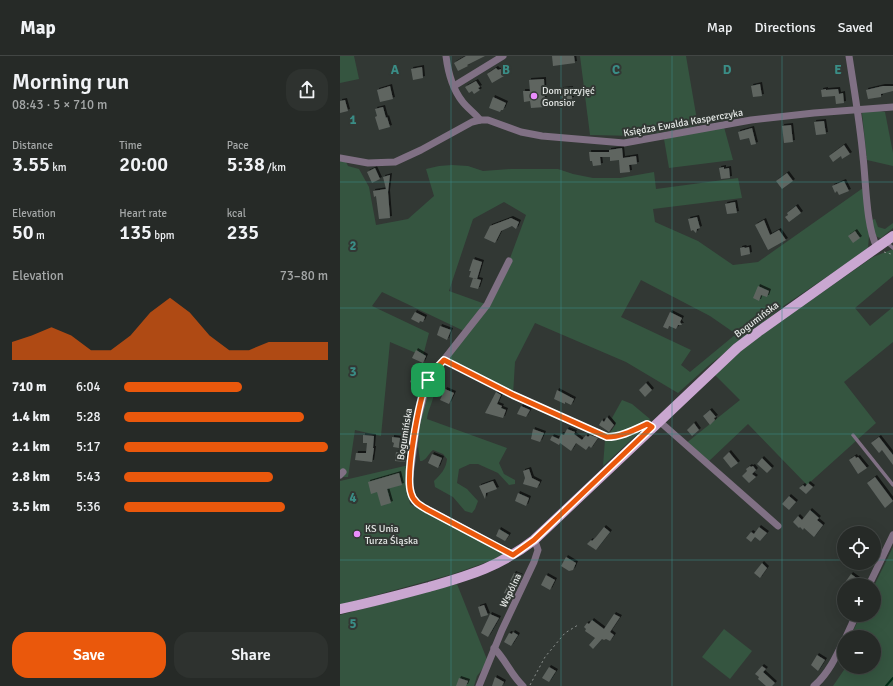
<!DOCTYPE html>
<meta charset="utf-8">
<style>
:root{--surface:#262a27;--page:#2e322f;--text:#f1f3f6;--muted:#a4a7a7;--line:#424644;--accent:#ea580c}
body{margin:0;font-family:Signika,sans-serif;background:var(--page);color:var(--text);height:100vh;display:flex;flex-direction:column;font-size:15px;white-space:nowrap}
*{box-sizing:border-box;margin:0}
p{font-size:13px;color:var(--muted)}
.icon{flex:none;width:22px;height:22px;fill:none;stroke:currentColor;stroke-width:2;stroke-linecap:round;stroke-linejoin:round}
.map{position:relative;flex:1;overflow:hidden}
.sheet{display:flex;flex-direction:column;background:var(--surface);width:340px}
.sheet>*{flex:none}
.controls{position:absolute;left:497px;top:470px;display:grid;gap:8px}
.controls a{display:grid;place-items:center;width:44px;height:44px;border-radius:50%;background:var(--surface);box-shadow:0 4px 16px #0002,0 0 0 1px var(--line);font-size:20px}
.pin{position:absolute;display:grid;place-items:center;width:34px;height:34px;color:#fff;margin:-17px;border-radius:8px;box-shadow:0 2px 6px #0006}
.round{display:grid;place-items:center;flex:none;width:42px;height:42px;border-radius:16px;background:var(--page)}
.headline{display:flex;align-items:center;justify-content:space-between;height:68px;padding:0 12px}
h1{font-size:22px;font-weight:600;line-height:30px}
.stats{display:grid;grid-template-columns:repeat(3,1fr);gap:6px;height:68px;padding:4px 12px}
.stats div{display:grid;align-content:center}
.stats b{font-size:20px;font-weight:600}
.stats small{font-size:11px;font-weight:400}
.stats p{font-size:11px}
.chart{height:112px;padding:8px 12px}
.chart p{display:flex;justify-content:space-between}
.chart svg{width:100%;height:72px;margin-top:4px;fill:var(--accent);opacity:.7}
.action{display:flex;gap:8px;margin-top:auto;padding:8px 12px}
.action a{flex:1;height:46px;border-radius:16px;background:var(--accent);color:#fff;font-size:16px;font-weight:600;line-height:46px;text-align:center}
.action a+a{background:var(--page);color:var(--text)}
ul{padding:0 12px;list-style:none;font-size:13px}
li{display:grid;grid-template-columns:64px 48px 1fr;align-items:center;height:30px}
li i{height:10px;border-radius:5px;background:var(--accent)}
header{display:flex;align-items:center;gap:24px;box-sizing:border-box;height:56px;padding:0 20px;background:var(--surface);border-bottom:1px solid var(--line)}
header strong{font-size:19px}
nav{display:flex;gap:22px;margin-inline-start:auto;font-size:14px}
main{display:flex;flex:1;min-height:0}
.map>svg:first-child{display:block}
.green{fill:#355540;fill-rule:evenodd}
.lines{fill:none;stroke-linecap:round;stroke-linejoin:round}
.stream{stroke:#002c15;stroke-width:2}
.building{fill:#5f6561;filter:url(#shadow)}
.path{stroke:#8d928f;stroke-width:1;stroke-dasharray:2 3;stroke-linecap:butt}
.service{stroke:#807084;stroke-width:3.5}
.minor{stroke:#807084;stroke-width:7}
.primary{stroke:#caa7d1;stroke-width:10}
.route-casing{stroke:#fff;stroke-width:8}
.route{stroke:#ea580c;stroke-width:5}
.grid{fill:none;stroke:#3a8d86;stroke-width:1;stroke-opacity:0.55}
.poi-dot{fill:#ea8dfd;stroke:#323834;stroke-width:1.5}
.labels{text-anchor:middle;stroke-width:4;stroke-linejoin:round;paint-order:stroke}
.poi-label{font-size:10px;fill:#e4e7e5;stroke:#323834;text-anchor:start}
.street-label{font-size:10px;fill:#e4e7e5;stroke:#323834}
.grid-label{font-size:13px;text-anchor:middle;font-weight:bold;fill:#3a8d86;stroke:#323834;stroke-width:4;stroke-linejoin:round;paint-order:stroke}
</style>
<header>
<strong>Map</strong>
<nav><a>Map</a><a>Directions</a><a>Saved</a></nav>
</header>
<main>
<section class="sheet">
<div class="headline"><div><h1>Morning run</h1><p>08:43 · 5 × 710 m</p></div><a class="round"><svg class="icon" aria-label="share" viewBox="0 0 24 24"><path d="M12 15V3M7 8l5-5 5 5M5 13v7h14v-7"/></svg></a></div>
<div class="stats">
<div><p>Distance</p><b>3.55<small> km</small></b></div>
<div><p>Time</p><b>20:00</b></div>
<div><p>Pace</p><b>5:38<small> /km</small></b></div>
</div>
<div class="stats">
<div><p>Elevation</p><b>50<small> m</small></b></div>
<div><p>Heart rate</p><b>135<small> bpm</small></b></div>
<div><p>kcal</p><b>235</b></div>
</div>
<div class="chart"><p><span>Elevation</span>73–80 m</p>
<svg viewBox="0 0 160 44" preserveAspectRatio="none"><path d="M0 44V33L10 29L20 24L30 29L40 38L50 38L60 29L70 15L80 6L90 15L100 29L110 38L120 38L130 33L140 33L150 33L160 33V44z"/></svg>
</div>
<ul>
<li><b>710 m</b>6:04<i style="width:58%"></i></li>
<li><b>1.4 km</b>5:28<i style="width:88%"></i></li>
<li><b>2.1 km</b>5:17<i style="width:100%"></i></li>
<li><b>2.8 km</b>5:43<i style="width:73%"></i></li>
<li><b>3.5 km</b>5:36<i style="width:79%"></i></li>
</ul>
<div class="action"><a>Save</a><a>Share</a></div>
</section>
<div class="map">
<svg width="553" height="630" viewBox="0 0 553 630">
<defs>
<filter id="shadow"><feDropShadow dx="2" dy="-2" stdDeviation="0" flood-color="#0009"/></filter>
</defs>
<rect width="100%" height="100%" fill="#323834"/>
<g class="green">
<polygon points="0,0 14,0 19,23 0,27"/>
<polygon points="240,0 346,0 358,70 297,80 250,79"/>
<polygon points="527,53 545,56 553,97 553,110 527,104 522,57"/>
<polygon points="384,71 393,104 329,112 324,83"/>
<path d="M0,105l6,1 2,4 11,3 10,18 7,38 32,-6 26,-23 -8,-27 13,-3 13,-1 16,1 15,5 28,-2h47l15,5 20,4h27l34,-6 2,17 82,-11 4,20 -89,11 2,13 43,19 35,24 25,-3 105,-74 7,34 -2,27 -83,56 -77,61 -30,27 -52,-31 -91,-39 -20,39 -2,33 -69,-35 22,-28 -84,-40 -10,14 57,27 -6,23 -33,-14 -9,94 -26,-6 -7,47h-8zM164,146l22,13 -17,46 -21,44 -39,-14 24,-72zM301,224l69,36 26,18 -46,38 -9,-7 10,-15 -70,-33z"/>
<path d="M535,163l3,8 7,2 8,-6v5l-12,10c-9,-1 -8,-11 -9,-18z"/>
<polygon points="553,193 553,220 515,252 530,270 553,251 553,286 504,326 536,367 467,429 408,368 367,407 345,388 400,344 375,319 398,297 420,280 533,201"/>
<path d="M86,335h8c0,10 -6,18 -7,28l80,29 -8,15 5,11 11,6v4l-6,1 -11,-12 -20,-9h-8l-11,5 -2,14 10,6 11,12 -3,8 -3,4 -7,-2 -12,-14 -18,-10 -1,-6c7,-7 12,-12 13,-22l-4,-5 -10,-4c-5,4 -6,9 -11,11h-2l-2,-15 1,-18z"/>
<polygon points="282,344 292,348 310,363 303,373 263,410 265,384 276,368 272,362"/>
<polygon points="69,409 67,429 70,448 167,499 113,518 0,549 0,425"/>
<polygon points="553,491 553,630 493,630 506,611 534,611 534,581 510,581 521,559 534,559 534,530"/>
<polygon points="117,528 148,606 137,620 134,630 0,630 0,559"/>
<polygon points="384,573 412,595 390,623 362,601"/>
</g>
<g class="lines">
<polyline class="stream" points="546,630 553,622"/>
</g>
<g class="building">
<polygon points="126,0 145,0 127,9 128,10 118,15 114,7"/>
<polygon points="212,0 234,0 235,7 213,10"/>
<polygon points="82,11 83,22 73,24 71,13"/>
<polygon points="156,12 158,14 161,13 164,20 152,27 147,18"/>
<polygon points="204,23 205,51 191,52 190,45 184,46 183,35 190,35 189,24"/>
<polygon points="136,25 140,31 138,32 140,34 134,38 132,35 129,37 125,31"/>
<polygon points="420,28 422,40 413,41 411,30"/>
<polygon points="50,30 53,43 40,46 37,34"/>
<polygon points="543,30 553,30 553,35 541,38 541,41 528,43 526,34"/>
<polygon points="231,32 232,43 222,44 221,33"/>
<polygon points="486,33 486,34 498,33 499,38 503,37 504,47 496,48 495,40 482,41 481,34"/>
<polygon points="153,41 166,47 163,54 161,54 160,56 149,52"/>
<polygon points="5,44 8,55 0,57 0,45"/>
<polygon points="43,51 46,62 47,61 50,71 39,74 35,61 37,60 35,53"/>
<polygon points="484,65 486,78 476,79 474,66"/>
<polygon points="451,69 453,86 444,87 442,70"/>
<polygon points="412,72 416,88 411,89 409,82 400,84 398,76"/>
<polygon points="504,89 510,98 502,103 501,100 493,106 489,100"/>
<polygon points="282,92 283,102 296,100 297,108 289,109 290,116 280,117 279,104 270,105 270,101 260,101 261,109 253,110 252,105 250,105 249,96 269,96 269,94"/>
<polygon points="384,111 384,113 389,112 390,122 381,123 379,112"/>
<polygon points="35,112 40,123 32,127 27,116"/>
<polygon points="447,117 453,125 442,133 436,125"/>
<polygon points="50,119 48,136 50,162 39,163 36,140 34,141 33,135 46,133 43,121"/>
<polygon points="504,125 509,135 499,139 497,135 495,137 492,130"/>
<polygon points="395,146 397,157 387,158 385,148"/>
<polygon points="456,150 461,157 449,166 445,161 448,159 447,157"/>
<polygon points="357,161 360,172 357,173 356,177 353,174 351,175 348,163"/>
<polygon points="171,162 179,166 176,173 172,170 161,175 155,187 144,182 150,170"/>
<polygon points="424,164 430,179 439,174 446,184 428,194 415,169"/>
<polygon points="515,175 520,182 513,187 508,180"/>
<polygon points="404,191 405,192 409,191 410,198 401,200 400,192"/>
<polygon points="133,203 142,206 137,223 129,221 131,215 129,215"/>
<polygon points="133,222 141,224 138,233 130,231"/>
<polygon points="418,230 429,235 427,241 421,239 419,245 413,242"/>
<polygon points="75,256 85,261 83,266 80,265 79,267 71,263"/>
<polygon points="330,256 342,262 340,266 342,269 338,269 336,273 329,270 328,273 323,271"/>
<polygon points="100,270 111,274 107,284 97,279"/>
<polygon points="76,294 86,300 83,307 72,302"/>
<polygon points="74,316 80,319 79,321 82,322 78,330 70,326"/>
<polygon points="306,327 312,334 305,341 299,334"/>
<polygon points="105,333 114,337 109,348 100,344"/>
<polygon points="217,334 234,343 231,349 225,346 225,348 214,343"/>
<polygon points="156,336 161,339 157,348 162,350 161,352 166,354 163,362 145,357"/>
<polygon points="181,350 190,354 186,361 177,358"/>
<polygon points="370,354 376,361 374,362 375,364 370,369 363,360"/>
<polygon points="267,361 274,369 269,376 259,369 262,364 264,366"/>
<polygon points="354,367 359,374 352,380 347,374"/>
<polygon points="193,373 204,377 200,386 191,383"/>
<polygon points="227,373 235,376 234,378 242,384 246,379 248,381 250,379 258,382 251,392 249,390 246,394 236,387 231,395 220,387 219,389 210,384 212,380 219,383 221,378 224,379"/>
<polygon points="23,379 34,380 33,392 34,392 32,406 15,404 16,397 26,397 27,387 23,387"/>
<polygon points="52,381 60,382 59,392 53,391 54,387 52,386"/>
<polygon points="539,381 553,399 553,409 542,394 539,397 531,387"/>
<polygon points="56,396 66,397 65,406 55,405"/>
<polygon points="389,396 398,407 391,412 383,402"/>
<polygon points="92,398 102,402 98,412 88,407"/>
<polygon points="515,400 516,402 518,401 527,412 518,418 509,404"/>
<polygon points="422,402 432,412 427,417 417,408"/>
<polygon points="410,410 411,411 413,410 416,414 412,418 416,421 409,427 402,420 407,415 406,413"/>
<polygon points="189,413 192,422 200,426 197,432 183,428 185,422 183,415"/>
<polygon points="59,417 62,429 47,433 51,447 41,450 37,436 31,438 28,426"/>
<polygon points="535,421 553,445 545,452 527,427"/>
<polygon points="153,425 157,433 146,437 145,443 139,430"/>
<polygon points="468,427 473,431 466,438 459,432 463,429 465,431"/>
<polygon points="178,437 189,442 186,450 175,445"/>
<polygon points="449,440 456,446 449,454 442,448"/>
<polygon points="470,454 479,462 477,464 483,469 474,481 464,472 463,474 460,471 459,472 453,466 458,460 462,464"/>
<polygon points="264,471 270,476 256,494 247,488 251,484 252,485 256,481"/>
<polygon points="419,471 427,477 420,485 415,481 411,486 406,482 411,476 414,478"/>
<polygon points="159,473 169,479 165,485 156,480"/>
<polygon points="226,501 236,507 233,514 229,515 221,510"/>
<polygon points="422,507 427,512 420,522 414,517"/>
<polygon points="174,517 181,520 172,541 164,537"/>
<polygon points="511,518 518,523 514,529 506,525"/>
<polygon points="206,519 215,524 210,534 201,529"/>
<polygon points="144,549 148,559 141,561 138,551"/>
<polygon points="150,558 159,562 148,581 141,577"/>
<polygon points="274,558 280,561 270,576 274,579 270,585 266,583 264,584 262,583 253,593 249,589 255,582 245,575 246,573 244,571 247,567 249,568 252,564 264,573"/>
<polygon points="173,576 178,579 171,590 164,586 169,577 172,578"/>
<polygon points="477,599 485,604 478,615 471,609"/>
<polygon points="422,610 426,613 423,616 435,627 432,630 426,630 418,623 419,621 415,618"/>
<polygon points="209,611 216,615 209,626 202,622"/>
<polygon points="155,621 164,626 162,630 152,630"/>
<polygon points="119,622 128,625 126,630 116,630"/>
</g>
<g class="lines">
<g class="path">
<polyline points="544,196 551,198 552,197"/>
<polyline points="110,307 120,312"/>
<polyline points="190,629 205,601 225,577 238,569"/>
</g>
<g class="service">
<polyline points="546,186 553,192"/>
<polyline points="513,379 553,429"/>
</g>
<g class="minor">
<path d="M106,0c2,16 6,32 16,45 5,7 13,12 18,19"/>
<path d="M509,0c5,33 11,67 14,101 3,24 3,70 14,90"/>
<polyline points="114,30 163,0"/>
<polyline points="0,102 28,107 55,106 81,94 132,66 140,64 148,64 181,76 202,80 284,87 411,64 474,57 553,51"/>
<polyline points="169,205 147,249 88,324 77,366 69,427 71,438 77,448 173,499"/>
<path d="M126,315l47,24 94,42c14,0 27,-7 40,-13l5,3"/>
<polyline points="319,365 438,470"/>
<polyline points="0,419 3,416"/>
<polyline points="529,529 553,479"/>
<polyline points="506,581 516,559"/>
<path d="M154,592c12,12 17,27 29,38"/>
<polyline points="139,630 162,574 194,506 198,494 196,488 194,484"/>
<path d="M474,630c14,-12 22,-29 30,-46"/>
</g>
<path class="primary" d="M0,553c30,-6 59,-14 89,-22 41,-12 70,-20 105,-47l203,-192 21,-16 135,-96"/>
</g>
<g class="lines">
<g class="route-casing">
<path id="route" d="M104,304l69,35 94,42c14,0 27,-7 40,-13l5,3 -118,113 -21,15 -85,-45c-7,-4 -15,-8 -17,-17 -6,-18 8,-93 16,-111 4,-9 11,-16 17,-22z"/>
</g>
<use href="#route" class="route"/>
</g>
<path class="grid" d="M111,0v630M221,0v630M332,0v630M442,0v630M0,126h553M0,252h553M0,378h553M0,504h504M534,504h19"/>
<g class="poi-dot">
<circle cx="194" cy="40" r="4"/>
<circle cx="17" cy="478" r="4"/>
</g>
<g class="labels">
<g class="poi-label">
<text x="202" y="38">Dom przyjęć<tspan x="202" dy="12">Gonsior</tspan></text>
<text x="25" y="476">KS Unia<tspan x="25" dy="12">Turza Śląska</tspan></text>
</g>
<g class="street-label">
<text transform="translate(343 66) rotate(-10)" y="4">Księdza Ewalda Kasperczyka</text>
<text transform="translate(416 263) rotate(-37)" y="4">Bogumińska</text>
<text transform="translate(64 378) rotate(-81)" y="4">Bogumińska</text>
<text transform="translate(170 534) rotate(-64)" y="4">Wspólna</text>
</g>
</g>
<g class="grid-label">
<text x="55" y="18">A</text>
<text x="166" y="18">B</text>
<text x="276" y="18">C</text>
<text x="387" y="18">D</text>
<text x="498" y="18">E</text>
<text x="13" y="68">1</text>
<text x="13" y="194">2</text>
<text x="13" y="320">3</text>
<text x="13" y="446">4</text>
<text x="13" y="572">5</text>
</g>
</svg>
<div class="controls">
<a><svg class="icon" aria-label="locate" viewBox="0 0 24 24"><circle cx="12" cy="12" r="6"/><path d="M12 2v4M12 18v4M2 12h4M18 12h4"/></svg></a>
<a>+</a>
<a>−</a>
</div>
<div class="pin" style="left:88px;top:324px;background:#1e9e55"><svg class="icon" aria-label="arrive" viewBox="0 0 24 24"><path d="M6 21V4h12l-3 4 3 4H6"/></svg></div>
</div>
</main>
